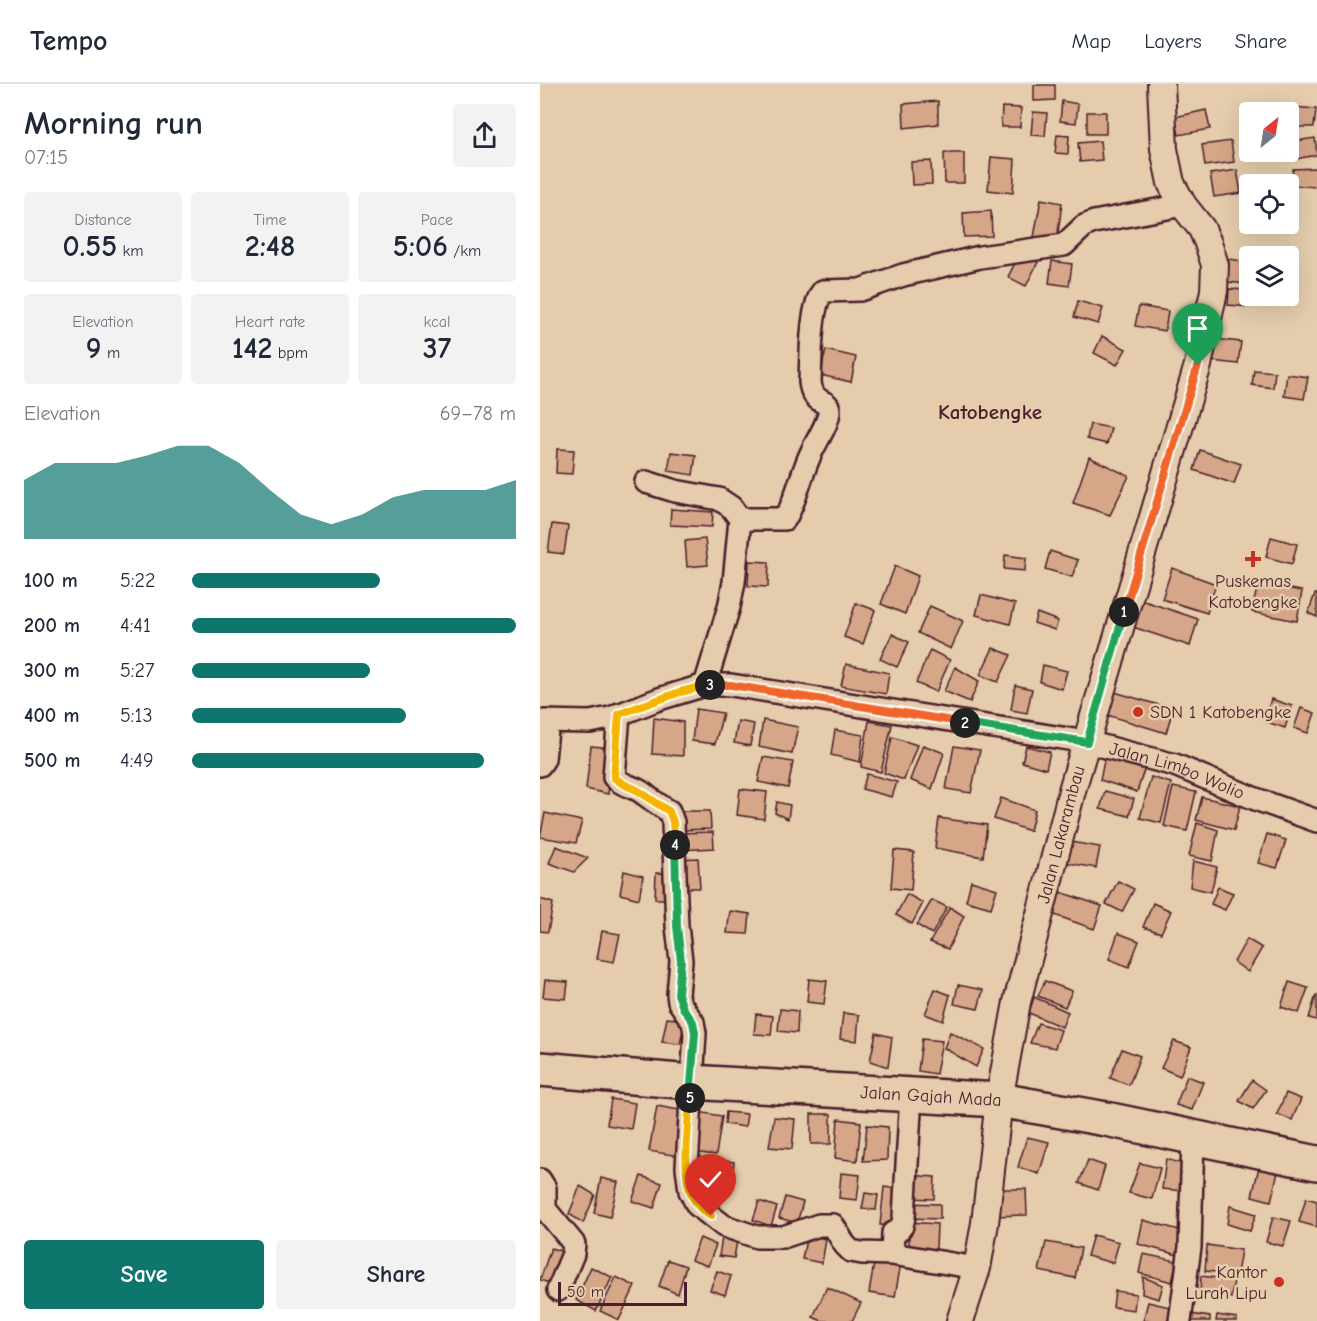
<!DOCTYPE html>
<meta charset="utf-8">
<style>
:root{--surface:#fff;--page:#f2f2f3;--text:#1f2937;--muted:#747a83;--line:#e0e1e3;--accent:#0f766e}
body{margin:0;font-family:"Comic Neue",sans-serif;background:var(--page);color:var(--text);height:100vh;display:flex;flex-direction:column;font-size:22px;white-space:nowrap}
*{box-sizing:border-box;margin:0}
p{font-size:20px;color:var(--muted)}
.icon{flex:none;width:33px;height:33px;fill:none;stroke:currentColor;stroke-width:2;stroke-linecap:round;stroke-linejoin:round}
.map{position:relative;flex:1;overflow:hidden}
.side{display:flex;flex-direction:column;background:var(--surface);width:540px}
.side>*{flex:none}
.needle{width:39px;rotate:30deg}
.buttons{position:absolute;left:699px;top:18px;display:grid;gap:12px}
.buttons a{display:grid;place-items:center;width:60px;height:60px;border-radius:6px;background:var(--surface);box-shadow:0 6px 24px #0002;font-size:30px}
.scale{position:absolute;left:18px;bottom:15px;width:129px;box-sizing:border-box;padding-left:6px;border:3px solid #4a1f2b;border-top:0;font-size:16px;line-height:21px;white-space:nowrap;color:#4a1f2b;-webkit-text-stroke:4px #e4ccac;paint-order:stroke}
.pin{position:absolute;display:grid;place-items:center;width:51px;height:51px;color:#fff;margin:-62px -26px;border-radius:50% 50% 50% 0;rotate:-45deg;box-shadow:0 0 6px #0007}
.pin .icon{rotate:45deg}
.km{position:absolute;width:30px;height:30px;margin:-15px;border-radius:50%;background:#222;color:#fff;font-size:16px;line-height:30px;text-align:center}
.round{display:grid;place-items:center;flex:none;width:63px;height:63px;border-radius:6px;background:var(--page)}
.head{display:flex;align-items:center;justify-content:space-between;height:102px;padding:0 24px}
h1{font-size:33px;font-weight:700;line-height:45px}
.figures{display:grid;grid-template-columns:repeat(3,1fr);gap:9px;height:102px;padding:6px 24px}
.figures div{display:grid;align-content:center;border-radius:6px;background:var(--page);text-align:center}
.figures b{font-size:30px;font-weight:700}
.figures small{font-size:16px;font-weight:400}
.figures p{font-size:16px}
.chart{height:168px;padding:12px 24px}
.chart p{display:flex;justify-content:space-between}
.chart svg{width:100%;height:108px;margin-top:6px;fill:var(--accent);opacity:.7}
.cta{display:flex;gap:12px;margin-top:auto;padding:12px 24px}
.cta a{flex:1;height:69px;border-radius:6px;background:var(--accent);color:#fff;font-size:24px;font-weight:700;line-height:69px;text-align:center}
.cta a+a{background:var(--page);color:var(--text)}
ul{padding:0 24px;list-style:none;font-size:20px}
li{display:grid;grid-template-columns:96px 72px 1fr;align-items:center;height:45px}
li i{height:15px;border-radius:8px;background:var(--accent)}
header{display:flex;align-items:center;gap:36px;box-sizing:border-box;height:84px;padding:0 30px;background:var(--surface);border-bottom:2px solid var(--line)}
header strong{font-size:28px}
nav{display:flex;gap:33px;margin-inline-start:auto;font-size:21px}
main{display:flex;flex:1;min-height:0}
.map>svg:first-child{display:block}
.building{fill:#d5a687;stroke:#4a1f2b;stroke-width:1.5}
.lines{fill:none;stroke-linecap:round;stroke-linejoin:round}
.minor-casing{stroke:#4a1f2b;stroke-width:26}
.tertiary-casing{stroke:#4a1f2b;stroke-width:30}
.trunk-casing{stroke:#4a1f2b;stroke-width:38}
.minor{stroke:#e4ccac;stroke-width:21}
.tertiary{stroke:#e4ccac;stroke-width:26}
.trunk{stroke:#e4ccac;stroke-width:33}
.split-1-casing{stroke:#fff;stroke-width:12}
.split-2-casing{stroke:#fff;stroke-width:12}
.split-3-casing{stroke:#fff;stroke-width:12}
.split-4-casing{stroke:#fff;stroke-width:12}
.split-5-casing{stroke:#fff;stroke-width:12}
.split-6-casing{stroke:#fff;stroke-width:12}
.split-1{stroke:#f0652b;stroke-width:8}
.split-2{stroke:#22a559;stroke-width:8}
.split-3{stroke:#f0652b;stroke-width:8}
.split-4{stroke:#f5b400;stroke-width:8}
.split-5{stroke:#22a559;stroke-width:8}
.split-6{stroke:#f5b400;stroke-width:8}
.poi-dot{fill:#c8321e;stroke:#e4ccac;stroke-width:2}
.labels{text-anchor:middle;stroke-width:5;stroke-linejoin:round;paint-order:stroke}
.poi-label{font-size:18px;fill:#4a1f2b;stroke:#e4ccac}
.street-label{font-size:18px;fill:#4a1f2b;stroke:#e4ccac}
.quarter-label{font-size:21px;font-weight:bold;fill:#4a1f2b;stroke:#e4ccac}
</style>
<header>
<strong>Tempo</strong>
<nav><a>Map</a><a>Layers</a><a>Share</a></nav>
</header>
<main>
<section class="side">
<div class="head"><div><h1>Morning run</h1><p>07:15</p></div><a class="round"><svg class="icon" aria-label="share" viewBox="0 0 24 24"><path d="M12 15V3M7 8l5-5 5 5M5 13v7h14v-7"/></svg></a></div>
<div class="figures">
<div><p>Distance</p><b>0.55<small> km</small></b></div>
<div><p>Time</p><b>2:48</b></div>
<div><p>Pace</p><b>5:06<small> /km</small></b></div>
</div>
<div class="figures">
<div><p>Elevation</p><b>9<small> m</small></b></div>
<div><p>Heart rate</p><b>142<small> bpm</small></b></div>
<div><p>kcal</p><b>37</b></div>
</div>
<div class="chart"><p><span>Elevation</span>69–78 m</p>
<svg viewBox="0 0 160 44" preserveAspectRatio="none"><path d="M0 44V20L10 13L20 13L30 13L40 10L50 6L60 6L70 13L80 24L90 34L100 38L110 34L120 27L130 24L140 24L150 24L160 20V44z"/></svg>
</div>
<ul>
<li><b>100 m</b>5:22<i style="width:58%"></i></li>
<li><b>200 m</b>4:41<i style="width:100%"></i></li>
<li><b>300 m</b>5:27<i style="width:55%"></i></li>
<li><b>400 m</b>5:13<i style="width:66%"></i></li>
<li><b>500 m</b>4:49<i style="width:90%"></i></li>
</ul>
<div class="cta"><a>Save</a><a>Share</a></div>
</section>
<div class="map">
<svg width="777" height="1237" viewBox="0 0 777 1237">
<rect width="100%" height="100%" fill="#e4ccac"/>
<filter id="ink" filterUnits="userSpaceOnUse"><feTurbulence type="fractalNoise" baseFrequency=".0167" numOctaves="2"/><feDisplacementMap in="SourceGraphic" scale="12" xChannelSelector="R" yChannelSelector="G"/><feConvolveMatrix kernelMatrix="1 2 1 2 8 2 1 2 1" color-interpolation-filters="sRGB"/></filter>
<g filter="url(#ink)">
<g class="building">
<polygon points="494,1 515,1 515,16 494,17"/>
<polygon points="398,17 398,40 364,44 363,20"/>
<polygon points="522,17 538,20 536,39 520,37"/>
<polygon points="462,23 481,24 480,43 461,43"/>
<polygon points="753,23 776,25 774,43 752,43"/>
<polygon points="666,26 670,45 639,51 635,33"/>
<polygon points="493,28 507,29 505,52 491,51"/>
<rect x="547" y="28" width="19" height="22"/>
<polygon points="517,51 529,52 528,70 515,69"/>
<polygon points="775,54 777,71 750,76 750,58"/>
<polygon points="560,57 562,76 540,78 538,59"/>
<polygon points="691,57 694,78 665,82 662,61"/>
<polygon points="404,69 424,69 424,99 405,99"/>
<polygon points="451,73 475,75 473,109 448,106"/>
<polygon points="391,77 392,100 372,101 371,78"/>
<polygon points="777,84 777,103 751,101 753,85"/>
<polygon points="697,86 701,109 674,113 670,90"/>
<polygon points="501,115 522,119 517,156 494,153"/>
<polygon points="451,127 452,152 424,153 423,129"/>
<polygon points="480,169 498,178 486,202 468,193"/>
<polygon points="688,175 710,178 710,200 685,198"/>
<polygon points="512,177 532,180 529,202 509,199"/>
<polygon points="689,205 710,206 710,223 688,221"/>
<polygon points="538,217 563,224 558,240 534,233"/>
<polygon points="599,222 628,227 625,247 595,242"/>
<polygon points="562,252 586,265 577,281 554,269"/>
<polygon points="674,255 701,258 698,280 671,277"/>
<polygon points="286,266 316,273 311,298 280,291"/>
<polygon points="714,286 735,288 733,304 712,301"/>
<polygon points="747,290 768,293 764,315 744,312"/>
<polygon points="550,340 571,344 567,360 547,355"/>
<polygon points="17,365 34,366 32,390 16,389"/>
<polygon points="660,366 701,380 694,400 654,386"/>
<polygon points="131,368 156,371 153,391 128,387"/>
<polygon points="549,373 589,392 570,431 533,419"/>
<polygon points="131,425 173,428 172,443 130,441"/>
<polygon points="12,440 28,442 24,470 8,468"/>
<polygon points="731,453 757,460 752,480 726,473"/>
<polygon points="165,455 168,481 147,483 145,457"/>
<polygon points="510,467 538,476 532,493 505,485"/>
<polygon points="465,471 486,474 485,487 464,485"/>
<polygon points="209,477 229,478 228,503 208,502"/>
<polygon points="355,482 378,492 365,530 341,520"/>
<polygon points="632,484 676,500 667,529 622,515"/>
<polygon points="718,499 762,507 757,537 712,528"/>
<polygon points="775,510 777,510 777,533 768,529"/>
<polygon points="441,511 475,520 470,540 436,531"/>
<polygon points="601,516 658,535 650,562 593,543"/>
<polygon points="316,519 335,526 323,560 304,553"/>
<polygon points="390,522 423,537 411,565 378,549"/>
<polygon points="497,529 518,537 515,546 494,539"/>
<polygon points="352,550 369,558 357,583 340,575"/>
<polygon points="453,564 471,571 458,598 440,591"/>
<polygon points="390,566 410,576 396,608 376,599"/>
<polygon points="306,580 349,589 346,610 301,602"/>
<polygon points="503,581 527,587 522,605 500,598"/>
<polygon points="415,583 439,597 430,618 404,607"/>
<polygon points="475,601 492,605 487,629 471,626"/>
<polygon points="571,607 633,625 626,649 564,630"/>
<polygon points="731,615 752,622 745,644 724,637"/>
<polygon points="761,624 775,629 768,649 754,644"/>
<polygon points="156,625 183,629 175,660 152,657"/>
<polygon points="114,634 143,638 143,672 112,670"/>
<polygon points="223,636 258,643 252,670 219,663"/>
<polygon points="198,637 214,640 210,662 194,659"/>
<polygon points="329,637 352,641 341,688 321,683"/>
<polygon points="295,646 323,651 320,678 291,671"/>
<polygon points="352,653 377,661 364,696 344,689"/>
<polygon points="383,661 404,669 392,705 370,696"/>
<polygon points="51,662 74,664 68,710 46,705"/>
<polygon points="414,662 440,666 431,709 406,705"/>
<polygon points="486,662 510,668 506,685 482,678"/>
<polygon points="565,672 605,683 597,708 560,696"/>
<polygon points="223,673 253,678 248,704 218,698"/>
<polygon points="327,690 357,698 352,713 322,705"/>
<polygon points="611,693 631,699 621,739 600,734"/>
<polygon points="633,703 656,708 647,747 624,742"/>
<polygon points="200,705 227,708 224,735 197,731"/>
<polygon points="565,707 594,715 589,732 560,725"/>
<polygon points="662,713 700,722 694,746 656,736"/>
<polygon points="461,714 495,726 490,747 454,735"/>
<polygon points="237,718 250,721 248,735 235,729"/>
<polygon points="138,727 170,727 171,745 140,746"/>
<polygon points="5,729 42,737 36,759 0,753"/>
<polygon points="399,734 447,741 443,773 395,764"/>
<polygon points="657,739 678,746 672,777 649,772"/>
<polygon points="173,748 174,764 141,766 139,749"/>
<polygon points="727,750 746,756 737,784 718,779"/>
<polygon points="531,758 560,763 556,784 528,779"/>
<polygon points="16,762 48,774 34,788 9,779"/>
<polygon points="354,766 374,768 371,806 351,804"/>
<polygon points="158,774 160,804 142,804 140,775"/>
<polygon points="653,777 677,783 671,808 650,803"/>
<polygon points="84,787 103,792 99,815 80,810"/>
<polygon points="116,789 134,790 133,815 115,815"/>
<polygon points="431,797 457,805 451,824 426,817"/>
<polygon points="578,797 594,805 582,828 566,820"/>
<polygon points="678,803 693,809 685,826 671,820"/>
<polygon points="520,808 562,822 554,845 512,830"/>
<polygon points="367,810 383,819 372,840 356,831"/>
<polygon points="0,815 13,819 8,848 0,847"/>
<polygon points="392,816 407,823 392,850 377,841"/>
<polygon points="613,819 631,827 621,849 603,843"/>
<polygon points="410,823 424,832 408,865 390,858"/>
<polygon points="190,827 210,830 208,850 187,849"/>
<polygon points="62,847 80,850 74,878 57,875"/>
<polygon points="578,849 599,857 589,883 569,875"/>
<polygon points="707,855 722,864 708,888 694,878"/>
<polygon points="269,895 287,897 284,920 267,918"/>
<polygon points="5,896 28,898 26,915 3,913"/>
<polygon points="505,897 532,907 525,923 498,912"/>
<polygon points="749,898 768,904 759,929 741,923"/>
<polygon points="418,901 443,906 438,925 414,920"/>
<polygon points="395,905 410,911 403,937 385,930"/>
<polygon points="776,911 777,911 777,936 769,934"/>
<polygon points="494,913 528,928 522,943 489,929"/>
<polygon points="240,925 258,927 257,949 238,947"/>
<polygon points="303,929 319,931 317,957 300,955"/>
<polygon points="216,930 233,932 231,951 214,950"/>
<polygon points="127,934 145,936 140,960 122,958"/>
<polygon points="498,939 521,946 515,964 490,959"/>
<polygon points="410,948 444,965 436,983 404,964"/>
<polygon points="336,949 352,953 348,983 330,977"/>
<polygon points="382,955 402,957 396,990 378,987"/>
<polygon points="634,957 651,963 640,992 621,984"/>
<polygon points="582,965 600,972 589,1001 570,994"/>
<polygon points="647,992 663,998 652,1026 636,1021"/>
<polygon points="712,996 726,1006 713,1025 699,1017"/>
<polygon points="746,1009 761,1015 752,1036 737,1030"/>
<polygon points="71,1015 95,1019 91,1045 67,1041"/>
<polygon points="117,1022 145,1027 138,1072 109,1067"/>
<polygon points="158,1028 182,1032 176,1071 152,1068"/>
<polygon points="186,1028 207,1030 205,1043 185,1040"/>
<rect x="271" y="1030" width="20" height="30"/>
<polygon points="234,1033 255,1035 252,1065 229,1063"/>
<polygon points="298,1035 321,1038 317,1077 295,1074"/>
<polygon points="327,1041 348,1043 347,1076 323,1077"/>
<polygon points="487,1053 509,1058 499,1090 478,1083"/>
<polygon points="626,1075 647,1081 645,1107 622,1105"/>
<polygon points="178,1076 194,1078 192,1092 176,1091"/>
<polygon points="548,1076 565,1082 558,1106 539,1099"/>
<polygon points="600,1079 620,1084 612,1115 589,1109"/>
<polygon points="719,1083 738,1088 731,1117 712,1112"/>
<polygon points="301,1089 320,1091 317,1116 299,1114"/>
<polygon points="369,1091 395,1093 394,1115 368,1114"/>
<polygon points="101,1092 122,1099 114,1124 92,1117"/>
<polygon points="61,1094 78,1098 70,1133 54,1129"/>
<polygon points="40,1102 55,1111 43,1139 29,1130"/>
<polygon points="344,1103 364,1106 360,1143 340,1141"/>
<polygon points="453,1105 486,1105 487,1131 453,1132"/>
<polygon points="325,1109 338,1111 336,1126 322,1125"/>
<polygon points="245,1113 263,1118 257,1139 239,1134"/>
<polygon points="766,1114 777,1117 777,1143 759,1138"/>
<polygon points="219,1117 237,1123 231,1142 213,1136"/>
<polygon points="368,1119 400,1120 400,1135 367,1134"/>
<polygon points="690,1122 716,1130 710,1147 687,1140"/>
<polygon points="733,1133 751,1137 743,1162 726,1158"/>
<polygon points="603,1136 643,1147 638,1171 598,1160"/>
<polygon points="369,1138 397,1140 396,1165 369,1165"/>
<polygon points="183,1148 198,1151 194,1174 179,1172"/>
<polygon points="267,1151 286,1155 282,1179 262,1175"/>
<polygon points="553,1151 579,1158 573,1179 547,1172"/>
<polygon points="160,1154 176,1161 168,1182 151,1176"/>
<polygon points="506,1158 541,1164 535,1194 499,1187"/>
<polygon points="667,1161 701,1166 697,1190 665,1187"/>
<polygon points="11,1164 30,1170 18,1202 0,1196"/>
<polygon points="603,1170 637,1177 632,1198 599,1189"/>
<polygon points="335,1173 361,1178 355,1213 329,1209"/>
<polygon points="128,1176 146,1182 138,1210 119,1202"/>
<polygon points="51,1183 72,1193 56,1227 36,1216"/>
<polygon points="177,1187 191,1192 185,1211 170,1206"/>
<polygon points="661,1192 694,1196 691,1214 660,1209"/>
<polygon points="76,1193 95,1202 79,1236 60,1227"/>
<polygon points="603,1193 623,1201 619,1215 602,1210"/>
<polygon points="287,1203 321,1219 312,1237 282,1237 273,1233"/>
<polygon points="575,1207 596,1210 594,1226 573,1223"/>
<polygon points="608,1218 634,1224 631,1237 603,1237"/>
<polygon points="651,1230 670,1233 670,1237 650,1237"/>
<polygon points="677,1231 697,1234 697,1237 676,1237"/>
</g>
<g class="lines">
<g class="minor-casing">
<g id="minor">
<polyline points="106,398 135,407 179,415 191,423 200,435 194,498 189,523 165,601"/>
<path d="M200,435h45c13,-22 16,-47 28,-70 4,-9 20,-33 15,-43 -1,-3 -4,-3 -7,-5 -8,-4 -10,-11 -11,-19 1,-22 0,-76 13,-91l37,-1 43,-15 77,-18 84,-12 20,-19 10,-4 89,-17"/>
<path d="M79,630l-5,63c7,8 17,9 26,14 10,7 18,14 29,20l4,11 4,104 4,35 -3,33 1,8 14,20 2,11 -8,134 3,24 7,14 27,21 33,11h26l36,-12h14l12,20 6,6 11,2 30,1 85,14"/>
<path id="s1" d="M0,637l50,1 20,-4 49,-19 46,-14h26l356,57 88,23 78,33 64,23"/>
<polyline points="0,681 4,675 8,637"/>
<polyline points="0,1096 5,1104 5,1125 34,1160 33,1170 18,1206"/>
<polyline points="352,1170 353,1149 358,1147 362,1142 364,1133 371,1010"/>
<polyline points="640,1237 650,1163 653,1052"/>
</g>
</g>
<g class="tertiary-casing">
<g id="tertiary">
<path id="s2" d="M420,1237l17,-53 8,-45 14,-123 18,-98 56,-215 125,-422 16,-74 1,-26 -7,-22 -6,-14 -19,-24 -12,-22 -7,-34 -3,-65"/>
</g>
</g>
<g class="trunk-casing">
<g id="trunk">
<path id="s3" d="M0,985l151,13 308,18 107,19 211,44"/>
</g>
</g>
<use href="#minor" class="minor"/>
<use href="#tertiary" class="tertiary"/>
<use href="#trunk" class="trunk"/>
</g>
</g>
<g class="lines" filter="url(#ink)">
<g class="split-1-casing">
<polyline id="split-1" points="584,528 658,281"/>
</g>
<g class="split-2-casing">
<polyline id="split-2" points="425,639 547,658 584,528"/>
</g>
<g class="split-3-casing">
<polyline id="split-3" points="170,601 191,601 425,639"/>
</g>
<g class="split-4-casing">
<path id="split-4" d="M135,761l-2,-23 -4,-11c-11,-6 -19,-13 -29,-19 -9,-6 -19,-7 -26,-15l5,-63 61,-22 30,-7"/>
</g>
<g class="split-5-casing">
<polyline id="split-5" points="135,761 137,842 141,877 138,910 143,924 153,938 155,949 150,1014"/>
</g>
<g class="split-6-casing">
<path id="split-6" d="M150,1014c-1,28 -11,84 7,106 3,5 9,9 14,12"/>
</g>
<use href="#split-1" class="split-1"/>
<use href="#split-2" class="split-2"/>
<use href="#split-3" class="split-3"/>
<use href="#split-4" class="split-4"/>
<use href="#split-5" class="split-5"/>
<use href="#split-6" class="split-6"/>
</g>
<g class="poi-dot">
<path d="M710 466h6v6h6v6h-6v6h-6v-6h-6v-6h6z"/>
<circle cx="598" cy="628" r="6"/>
<circle cx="739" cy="1198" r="6"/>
</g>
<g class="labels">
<g class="poi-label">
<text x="713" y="503">Puskemas<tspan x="713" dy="21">Katobengke</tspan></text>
<text x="610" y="634" text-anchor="start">SDN 1 Katobengke</text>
<text x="727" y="1194" text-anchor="end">Kantor<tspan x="727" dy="21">Lurah Lipu</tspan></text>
</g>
<g class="street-label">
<text dy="6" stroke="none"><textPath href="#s1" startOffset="652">Jalan Limbo Wolio</textPath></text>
<text dy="6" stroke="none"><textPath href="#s2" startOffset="498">Jalan Lakarambau</textPath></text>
<text dy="6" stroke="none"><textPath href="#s3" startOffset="392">Jalan Gajah Mada</textPath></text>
</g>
<g class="quarter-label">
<text x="450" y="335">Katobengke</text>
</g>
</g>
</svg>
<div class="buttons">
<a><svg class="needle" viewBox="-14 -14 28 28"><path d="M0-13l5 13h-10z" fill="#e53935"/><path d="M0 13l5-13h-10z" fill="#747a83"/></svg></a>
<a><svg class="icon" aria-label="locate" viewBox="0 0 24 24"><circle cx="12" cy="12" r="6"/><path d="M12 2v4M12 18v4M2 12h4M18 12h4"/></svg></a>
<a><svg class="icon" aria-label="layers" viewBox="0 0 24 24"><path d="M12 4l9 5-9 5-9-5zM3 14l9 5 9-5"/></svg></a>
</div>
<div class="scale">50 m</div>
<div class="pin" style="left:658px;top:281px;background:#1e9e55"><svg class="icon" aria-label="arrive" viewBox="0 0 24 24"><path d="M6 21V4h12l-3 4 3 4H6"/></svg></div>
<div class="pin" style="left:171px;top:1132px;background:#d93025"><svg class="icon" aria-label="check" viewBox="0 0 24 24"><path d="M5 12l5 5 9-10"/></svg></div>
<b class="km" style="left:584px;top:528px">1</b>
<b class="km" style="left:425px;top:639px">2</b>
<b class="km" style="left:170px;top:601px">3</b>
<b class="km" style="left:135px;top:761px">4</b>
<b class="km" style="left:150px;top:1014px">5</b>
</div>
</main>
